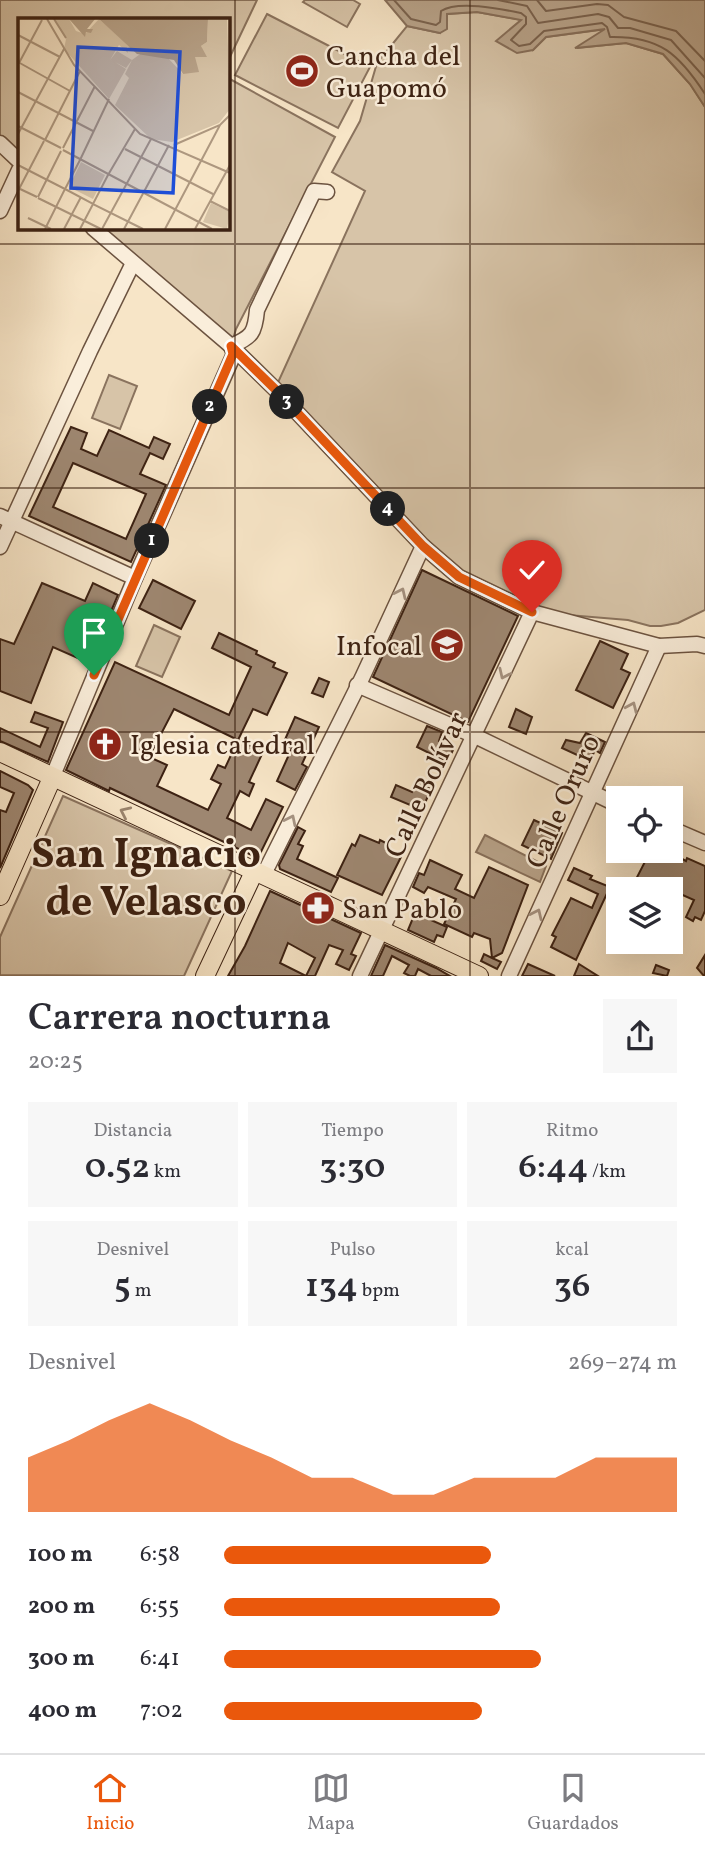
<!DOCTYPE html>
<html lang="es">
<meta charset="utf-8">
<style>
:root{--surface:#fff;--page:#f7f7f7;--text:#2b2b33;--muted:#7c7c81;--line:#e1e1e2;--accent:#ea580c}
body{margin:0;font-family:Vollkorn,serif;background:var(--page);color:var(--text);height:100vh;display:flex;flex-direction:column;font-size:26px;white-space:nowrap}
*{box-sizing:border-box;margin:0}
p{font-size:23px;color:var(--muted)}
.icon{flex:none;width:38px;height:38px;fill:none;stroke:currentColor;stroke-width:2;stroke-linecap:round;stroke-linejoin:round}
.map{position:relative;height:976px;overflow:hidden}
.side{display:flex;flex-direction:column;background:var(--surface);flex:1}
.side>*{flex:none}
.buttons{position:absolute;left:606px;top:786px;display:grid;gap:14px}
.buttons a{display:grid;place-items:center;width:77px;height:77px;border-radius:0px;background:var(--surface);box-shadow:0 7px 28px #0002;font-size:35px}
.pin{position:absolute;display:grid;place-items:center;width:60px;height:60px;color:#fff;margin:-72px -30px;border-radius:50% 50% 50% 0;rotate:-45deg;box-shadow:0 0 7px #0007}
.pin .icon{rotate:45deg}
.km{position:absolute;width:35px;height:35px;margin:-18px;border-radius:50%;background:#222;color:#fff;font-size:19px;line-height:35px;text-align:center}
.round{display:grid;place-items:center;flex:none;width:74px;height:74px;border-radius:0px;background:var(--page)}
.overview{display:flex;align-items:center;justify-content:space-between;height:119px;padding:0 28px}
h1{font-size:38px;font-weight:600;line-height:52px}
.metrics{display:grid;grid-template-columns:repeat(3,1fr);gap:10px;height:119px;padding:7px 28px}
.metrics div{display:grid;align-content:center;border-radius:0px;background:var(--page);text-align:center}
.metrics b{font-size:35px;font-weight:600}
.metrics small{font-size:19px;font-weight:400}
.metrics p{font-size:19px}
.chart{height:196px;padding:14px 28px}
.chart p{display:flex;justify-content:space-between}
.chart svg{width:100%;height:126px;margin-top:7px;fill:var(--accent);opacity:.7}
ul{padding:0 28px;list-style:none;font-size:23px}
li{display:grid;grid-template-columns:112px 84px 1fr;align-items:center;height:52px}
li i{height:18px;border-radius:9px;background:var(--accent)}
.tab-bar{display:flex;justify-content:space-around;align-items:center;height:98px;border-top:2px solid var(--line);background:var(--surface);font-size:19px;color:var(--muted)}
.tab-bar a{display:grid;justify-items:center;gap:4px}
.tab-bar .on{color:var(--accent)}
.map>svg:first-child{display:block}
.green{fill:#d7c4a8;stroke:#8a735e;stroke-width:2}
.water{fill:#b8a38a;stroke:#876f5a;stroke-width:2}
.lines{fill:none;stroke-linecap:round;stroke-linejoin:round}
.shore{stroke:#7a624e;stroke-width:2}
.building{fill:#9e8771;stroke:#3d2213;stroke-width:2;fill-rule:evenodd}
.minor-casing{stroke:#6c5340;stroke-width:17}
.major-casing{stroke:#3d2213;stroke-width:20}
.minor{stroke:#faeedb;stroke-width:14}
.major{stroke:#f7e5c7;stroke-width:18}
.oneway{stroke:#a59281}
.oneway2{stroke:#9a846d}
.route-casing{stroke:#fff;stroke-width:14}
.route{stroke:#ea580c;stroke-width:9}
.grid{fill:none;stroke:#3d2213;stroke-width:2;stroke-opacity:0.55}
.labels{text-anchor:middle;stroke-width:5;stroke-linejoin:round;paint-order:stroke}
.poi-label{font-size:28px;fill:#3d2213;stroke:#faeedb;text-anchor:start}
.street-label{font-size:28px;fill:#3d2213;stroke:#faeedb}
.town-label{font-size:42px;font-weight:bold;fill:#3d2213;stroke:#faeedb}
.inset-road{fill:none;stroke:#ad977f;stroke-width:2}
.view{fill:#1d4ed8;fill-opacity:0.15;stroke:#1d4ed8;stroke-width:3.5}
.inset-edge{fill:none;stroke:#3d2213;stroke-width:3.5}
</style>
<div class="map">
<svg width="705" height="976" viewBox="0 0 705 976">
<rect width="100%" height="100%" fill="#f7e5c7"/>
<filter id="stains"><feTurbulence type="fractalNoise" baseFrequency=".00286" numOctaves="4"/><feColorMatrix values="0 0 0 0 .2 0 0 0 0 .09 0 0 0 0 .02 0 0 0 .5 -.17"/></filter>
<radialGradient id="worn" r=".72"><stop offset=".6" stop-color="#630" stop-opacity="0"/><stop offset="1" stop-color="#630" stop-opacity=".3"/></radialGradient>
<g class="green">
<polygon points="0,0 257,0 228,61 228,19 19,19 19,161 0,143"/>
<polygon points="305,0 353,0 360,4 347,27 303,2"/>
<polygon points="477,12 522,20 533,50 546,37 607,29 577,48 626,43 663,54 690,84 705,107 705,610 678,623 661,626 650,626 628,620 532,612 459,577 275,389 365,191 332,172 360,121 377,63 407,26 440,33 447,14"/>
<polygon points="267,14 370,67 338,128 235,75"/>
<polygon points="228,78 335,137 236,329 231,346 93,228 228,228"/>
<polygon points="109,375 137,386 120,429 92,418"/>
<polygon points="154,625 180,637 162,677 136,666"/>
<polygon points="63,796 232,871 184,976 0,975 0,937"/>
</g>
<g class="water">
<polygon points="385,0 705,0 705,107 690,84 663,54 626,43 575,48 605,29 546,37 533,50 517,53 496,41 521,20 477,12 447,14 447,29 440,33 407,26"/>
<polygon points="485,835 546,866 540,882 476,852"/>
</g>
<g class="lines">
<g class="shore">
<path d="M394,0l17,19 25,6 4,-3 1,-11c17,-11 60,-2 80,2l5,4v7l-15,16 8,6 11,-2 14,-13 58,-8 5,4 3,10c50,-1 69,17 95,57"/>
<polyline points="498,0 527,6 538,23 598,14 609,17 618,28 630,28 671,40 705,78"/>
<polyline points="537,0 546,11 597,4 608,5 624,17 676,31 705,61"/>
</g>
</g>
<g class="building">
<path d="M71,427l16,6 -6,16 16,7 12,-26 40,18 5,-11 16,7 -7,15 -13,-6 -10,21 26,11 -35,77 -102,-46zM73,463l73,31 -20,45 -73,-32z"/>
<polygon points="422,570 518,616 468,722 373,677"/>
<polygon points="153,580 195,601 181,629 139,608"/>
<polygon points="42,583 85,601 93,583 118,595 89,663 53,647 31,703 0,691 0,639 14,644"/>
<path d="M219,633l38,18 -1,3 19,9 -2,4 14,6 -20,42 -14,-6 -15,31 25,12 -14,30 5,2 -5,12 -9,-5 -13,27 24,12 15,-31 17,8 -25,51 -148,-70 -1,3 -43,-21 49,-108 114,53 22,-48 -39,-19zM174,709l64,31 -13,28 -7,-3 -7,14 10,5 -13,26 -51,-24 10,-21 -18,-8z"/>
<polygon points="600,641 628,654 621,669 630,673 613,708 576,690"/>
<polygon points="319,678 329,682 323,697 312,693"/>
<polygon points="516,709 532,717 526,734 509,727"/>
<polygon points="35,712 63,722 48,762 0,741 0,728 40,747 48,728 31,722"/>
<polygon points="295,717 319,727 302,764 307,767 295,790 277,781 292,748 283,744"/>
<polygon points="427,726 442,732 439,741 453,750 447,762 417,747"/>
<polygon points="586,733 605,742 600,753 595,750 590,761 562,748 566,740 580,743"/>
<polygon points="0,771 28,785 33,790 0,868 0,810 6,812 14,793 0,787"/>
<polygon points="416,783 431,789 422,810 391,797 396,785 412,792"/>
<polygon points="534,820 562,833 551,859 522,845"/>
<polygon points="298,827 305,831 298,844 303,846 297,859 338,878 331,892 280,869 279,865"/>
<polygon points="360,835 379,843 380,840 386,843 386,850 401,857 382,895 337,875 352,844 355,846"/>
<polygon points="651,850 665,850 686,861 687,858 705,866 705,911 701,920 695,917 693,921 686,917 694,900 676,892 670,903 670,889 641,889 633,885"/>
<polygon points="430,860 462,875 455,889 474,898 489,867 528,885 502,953 492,958 501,962 497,969 481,961 484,954 492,958 490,939 474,933 472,937 444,924 456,899 428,887 424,893 413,887 419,873 424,875"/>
<polygon points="574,868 592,876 590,879 610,887 576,960 551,947 556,937 552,935 571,898 592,908 598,894 568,880"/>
<path d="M270,891l91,42 -10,21 5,2 -7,14 -13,-6 7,-14 -14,-5 -14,31h-87l17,-30zM288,943l27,15 -9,18 -26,-13z"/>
<polygon points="415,913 447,927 443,937 437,935 434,942 408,930"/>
<polygon points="385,945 436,968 450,976 431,976 418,969 415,976 410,976 404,973 409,965 392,956 383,976 371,976"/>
<polygon points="705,955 705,976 704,976 697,968"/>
<polygon points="528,964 555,976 522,976"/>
<polygon points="579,964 598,976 574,976"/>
<polygon points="656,965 669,970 667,976 653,973"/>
</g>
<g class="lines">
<g class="minor-casing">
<g id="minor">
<polyline points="0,143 19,161"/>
<polyline points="0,211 19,170"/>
<polyline points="93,228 231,346 275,389 423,546 459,577 532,612 659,646 697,644 705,646"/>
<polyline points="0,516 135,578"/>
<polyline points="0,547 90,351 133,263"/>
<polyline points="357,685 475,736 618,805"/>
<path d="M52,778l83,-200 99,-224 -3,-8c21,-9 24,-13 26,-36l57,-119 13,1"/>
<polyline points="670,828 705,843"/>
<polyline points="254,872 266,870 362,678 423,546"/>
<polyline points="360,976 532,612"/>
<polyline points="509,976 659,646"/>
</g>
</g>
<g class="major-casing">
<g id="major">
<polyline points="0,752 479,976"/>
<polyline points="0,896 52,778"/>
<polyline points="205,976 254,872"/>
</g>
</g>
<use href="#minor" class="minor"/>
<use href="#major" class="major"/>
</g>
<defs><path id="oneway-chevron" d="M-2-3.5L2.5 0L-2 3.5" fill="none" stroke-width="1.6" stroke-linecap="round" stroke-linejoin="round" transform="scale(1.75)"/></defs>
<g class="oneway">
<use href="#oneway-chevron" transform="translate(401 593) rotate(-65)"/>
<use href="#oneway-chevron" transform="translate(504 674) rotate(115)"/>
<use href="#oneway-chevron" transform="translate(632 707) rotate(-66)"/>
<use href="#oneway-chevron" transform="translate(291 820) rotate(-64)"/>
<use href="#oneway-chevron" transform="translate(537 914) rotate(-65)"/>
</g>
<use class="oneway2" href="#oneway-chevron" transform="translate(125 812) rotate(-155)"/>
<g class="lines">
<g class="route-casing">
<polyline id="route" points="94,675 233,354 231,346 275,389 423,546 459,577 532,612"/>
</g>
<use href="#route" class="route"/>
</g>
<path class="grid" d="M235,0v976M470,0v976M0,244h705M0,488h705M0,732h705"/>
<defs>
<g id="stadium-disc" transform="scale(1.75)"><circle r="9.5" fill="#8f2418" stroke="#faeedb"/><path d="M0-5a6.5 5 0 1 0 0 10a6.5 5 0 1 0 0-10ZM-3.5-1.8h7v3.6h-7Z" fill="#fff"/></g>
<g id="university-disc" transform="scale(1.75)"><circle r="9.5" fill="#8f2418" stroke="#faeedb"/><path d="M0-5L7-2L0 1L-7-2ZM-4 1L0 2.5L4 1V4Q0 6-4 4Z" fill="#fff"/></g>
<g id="church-disc" transform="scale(1.75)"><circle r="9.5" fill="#8f2418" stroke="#faeedb"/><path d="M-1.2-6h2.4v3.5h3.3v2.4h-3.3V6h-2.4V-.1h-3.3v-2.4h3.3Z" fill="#fff"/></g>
<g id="pharmacy-disc" transform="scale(1.75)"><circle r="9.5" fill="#8f2418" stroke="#faeedb"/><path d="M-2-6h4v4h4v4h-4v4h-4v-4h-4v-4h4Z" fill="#fff"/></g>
</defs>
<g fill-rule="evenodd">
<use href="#stadium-disc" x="302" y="71"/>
<use href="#university-disc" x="447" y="645"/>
<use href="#church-disc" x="105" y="744"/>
<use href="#pharmacy-disc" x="318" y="908"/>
</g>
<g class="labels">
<g class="poi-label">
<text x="326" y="65">Cancha del<tspan x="326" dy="32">Guapomó</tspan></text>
<text x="422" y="655" text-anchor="end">Infocal</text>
<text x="130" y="754">Iglesia catedral</text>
<text x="342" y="918">San Pablo</text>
</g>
<g class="street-label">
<text transform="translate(425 784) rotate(-65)" y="10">Calle Bolívar</text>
<text transform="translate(562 801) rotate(-66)" y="10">Calle Oruro</text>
</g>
<g class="town-label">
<text x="146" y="867">San Ignacio<tspan x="146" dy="48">de Velasco</tspan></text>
</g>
</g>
<g transform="translate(18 18)">
<rect width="212" height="212" fill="#f7e5c7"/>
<path d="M36,1h15l7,12 9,3 14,-15 36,32 -8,-4 1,6 -9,-8 -9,15 7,-9 15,9 11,-8 23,4 17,18 12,-17 8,-2 -2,-9 6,-4 1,-23h19l3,90 -11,14 -47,19 -21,-3 -36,-34 14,-27 -4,-4 7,-14 -6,8 -11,-6 11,7 -17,30 -45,-50 2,-10zM63,144l24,13 -12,24 -24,-12zM193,185l19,9 -3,17 -24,-7z" fill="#d7c4a8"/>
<path d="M51,1h26l-8,10h6l-2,4 -5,-1 -1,5zM81,1h109l-1,23 -6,4 6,11h-12l4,15 -16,2 -9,-14 -37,-6z" fill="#b8a38a"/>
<path class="inset-road" d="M29,1l27,46 66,69 90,39M36,1l12,19M0,17l42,22M0,44l52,29M1,45l23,-43M0,74l75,39M0,108l43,22M0,116l46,-85M27,122l35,-69M156,127l46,-20 10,-10M45,130l32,-62M107,131l88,45M45,132l149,79M62,142l29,-61M62,142l-15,29 28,15 15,-29M0,147l47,24 -20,40M90,157l27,-46M0,170l19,9M0,173l26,-50M20,179l23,-46M20,180l63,31M192,183l20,10M10,200l23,11M46,211l17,-32M62,211l13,-25 50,25M84,211l49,-90M106,211l45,-84M147,211l55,-104M177,211l35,-64"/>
<path class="view" d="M60,29l102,5 -7,141 -102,-5z"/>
<rect width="212" height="212" class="inset-edge"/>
</g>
<rect width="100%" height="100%" filter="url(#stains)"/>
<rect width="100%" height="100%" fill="url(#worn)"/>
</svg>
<div class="buttons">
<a><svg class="icon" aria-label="locate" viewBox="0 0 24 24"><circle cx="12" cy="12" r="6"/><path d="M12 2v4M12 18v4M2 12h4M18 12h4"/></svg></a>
<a><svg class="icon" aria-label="layers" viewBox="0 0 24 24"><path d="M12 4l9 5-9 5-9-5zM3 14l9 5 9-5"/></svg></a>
</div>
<div class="pin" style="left:94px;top:675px;background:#1e9e55"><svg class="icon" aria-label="arrive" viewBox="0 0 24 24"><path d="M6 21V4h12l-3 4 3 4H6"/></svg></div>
<div class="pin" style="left:532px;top:612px;background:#d93025"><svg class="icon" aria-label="check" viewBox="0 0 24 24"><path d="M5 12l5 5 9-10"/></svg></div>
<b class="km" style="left:152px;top:541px">1</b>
<b class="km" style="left:210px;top:407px">2</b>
<b class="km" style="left:287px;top:402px">3</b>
<b class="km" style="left:388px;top:509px">4</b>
</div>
<section class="side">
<div class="overview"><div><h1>Carrera nocturna</h1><p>20:25</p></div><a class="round"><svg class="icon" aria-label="share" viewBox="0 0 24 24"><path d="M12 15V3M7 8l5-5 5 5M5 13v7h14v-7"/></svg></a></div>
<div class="metrics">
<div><p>Distancia</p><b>0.52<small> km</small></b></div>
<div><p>Tiempo</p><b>3:30</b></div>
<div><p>Ritmo</p><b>6:44<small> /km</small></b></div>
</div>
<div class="metrics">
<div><p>Desnivel</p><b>5<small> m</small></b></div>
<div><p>Pulso</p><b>134<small> bpm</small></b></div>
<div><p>kcal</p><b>36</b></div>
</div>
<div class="chart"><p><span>Desnivel</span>269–274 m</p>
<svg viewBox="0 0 160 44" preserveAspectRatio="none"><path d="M0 44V25L10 19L20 12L30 6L40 12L50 19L60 25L70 32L80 32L90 38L100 38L110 32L120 32L130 32L140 25L150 25L160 25V44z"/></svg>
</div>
<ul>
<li><b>100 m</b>6:58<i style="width:59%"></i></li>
<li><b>200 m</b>6:55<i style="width:61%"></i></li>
<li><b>300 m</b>6:41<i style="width:70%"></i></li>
<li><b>400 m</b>7:02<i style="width:57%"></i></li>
</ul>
</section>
<nav class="tab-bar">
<a class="on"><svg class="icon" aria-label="home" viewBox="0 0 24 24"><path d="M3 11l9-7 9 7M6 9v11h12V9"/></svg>Inicio</a>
<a><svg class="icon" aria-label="map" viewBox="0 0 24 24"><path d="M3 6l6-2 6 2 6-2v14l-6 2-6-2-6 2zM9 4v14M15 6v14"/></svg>Mapa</a>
<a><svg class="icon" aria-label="saved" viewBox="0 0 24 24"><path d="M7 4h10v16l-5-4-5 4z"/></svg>Guardados</a>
</nav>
